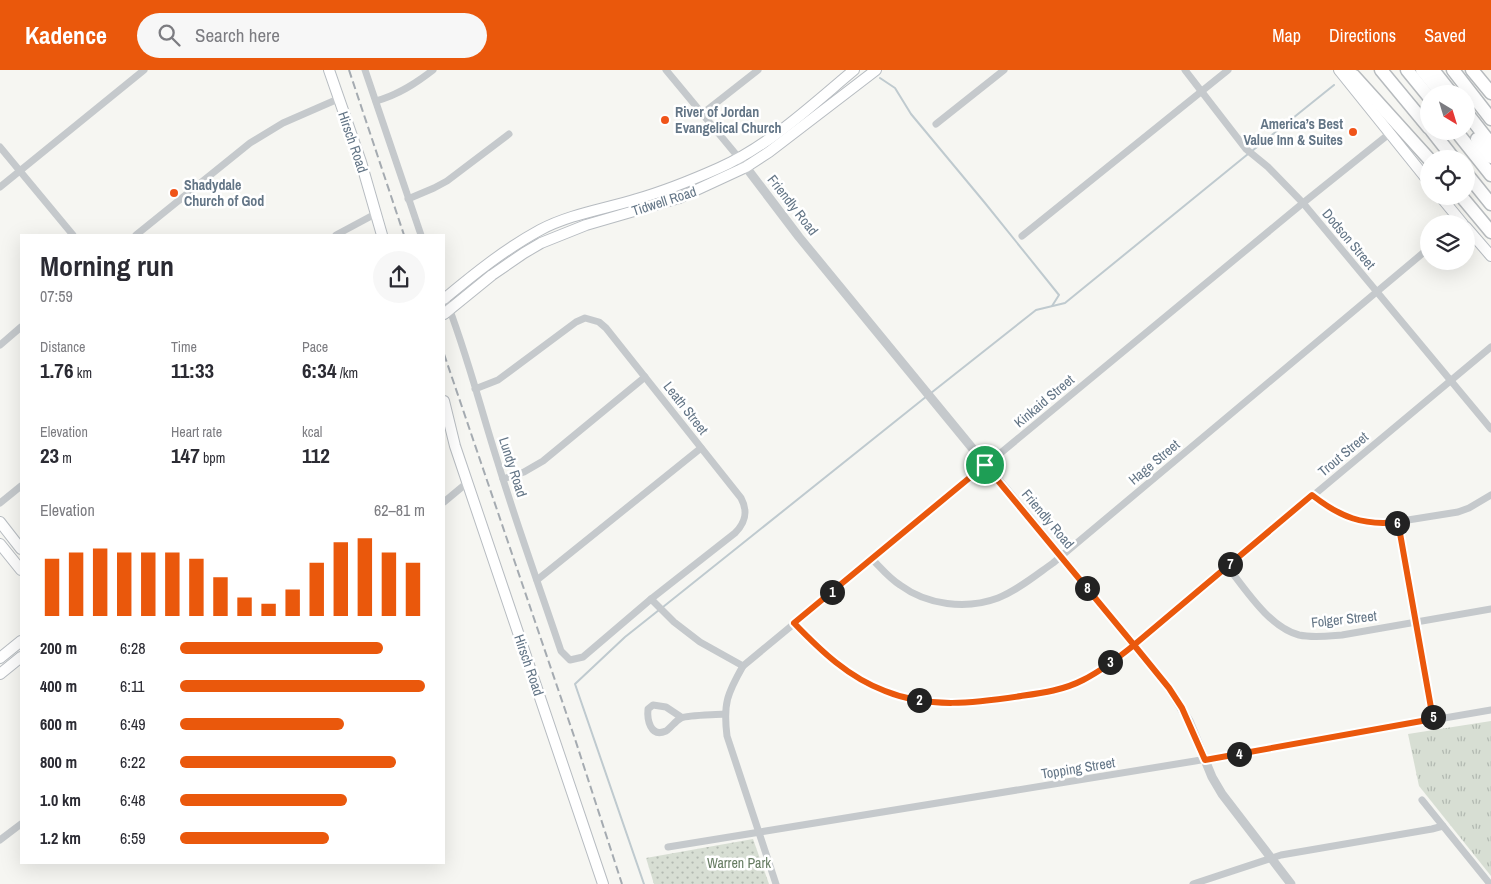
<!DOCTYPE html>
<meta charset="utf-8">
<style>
:root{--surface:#fff;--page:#f7f7f7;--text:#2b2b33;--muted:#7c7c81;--accent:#ea580c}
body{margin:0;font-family:"Archivo Narrow",sans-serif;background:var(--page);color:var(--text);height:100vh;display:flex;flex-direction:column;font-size:19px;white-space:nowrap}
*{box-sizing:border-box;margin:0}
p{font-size:16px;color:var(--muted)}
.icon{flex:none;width:28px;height:28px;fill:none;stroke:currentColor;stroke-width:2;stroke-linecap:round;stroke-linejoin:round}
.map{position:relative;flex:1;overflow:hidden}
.side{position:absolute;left:20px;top:164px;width:425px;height:630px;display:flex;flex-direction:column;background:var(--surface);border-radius:0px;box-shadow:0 5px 20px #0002}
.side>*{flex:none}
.needle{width:32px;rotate:142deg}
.controls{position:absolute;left:1420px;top:15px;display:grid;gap:10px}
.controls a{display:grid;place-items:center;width:55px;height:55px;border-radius:50%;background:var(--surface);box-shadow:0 5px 20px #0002;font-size:25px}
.pin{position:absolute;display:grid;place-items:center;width:42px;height:42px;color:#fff;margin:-21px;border:2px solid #fff;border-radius:50%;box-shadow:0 1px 5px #0007}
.km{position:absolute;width:25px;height:25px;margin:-12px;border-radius:50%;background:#222;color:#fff;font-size:14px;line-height:25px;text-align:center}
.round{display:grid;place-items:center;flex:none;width:52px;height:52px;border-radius:26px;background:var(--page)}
.overview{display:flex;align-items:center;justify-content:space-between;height:85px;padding:0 20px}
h1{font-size:28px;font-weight:700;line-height:38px}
.figures{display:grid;grid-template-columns:repeat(3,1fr);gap:8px;height:85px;padding:5px 20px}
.figures div{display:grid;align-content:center}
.figures b{font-size:21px;font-weight:700}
.figures small{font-size:14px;font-weight:400}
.figures p{font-size:14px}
.chart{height:140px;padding:10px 20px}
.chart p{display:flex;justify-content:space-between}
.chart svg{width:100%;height:90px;margin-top:5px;stroke:var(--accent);stroke-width:6}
ul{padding:0 20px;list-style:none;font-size:16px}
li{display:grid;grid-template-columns:80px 60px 1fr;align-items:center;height:38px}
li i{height:12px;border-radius:6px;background:var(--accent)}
header{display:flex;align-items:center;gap:30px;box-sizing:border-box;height:70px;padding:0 25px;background:var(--accent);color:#fff}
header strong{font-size:24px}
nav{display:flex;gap:28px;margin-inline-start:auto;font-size:18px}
.search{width:350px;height:45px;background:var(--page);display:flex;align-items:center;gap:12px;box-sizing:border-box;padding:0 18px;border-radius:28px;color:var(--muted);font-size:19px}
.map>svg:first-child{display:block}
.grass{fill:url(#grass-tufts)}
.park{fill:url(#park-dots)}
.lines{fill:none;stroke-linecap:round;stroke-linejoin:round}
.stream{stroke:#bfcacf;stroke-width:2}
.secondary-casing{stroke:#b7bcc1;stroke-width:12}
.motorway-casing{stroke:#b7bbbe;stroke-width:15}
.minor{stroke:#c5c9cc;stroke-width:7}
.tertiary{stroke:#c5c9cc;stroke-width:9}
.secondary{stroke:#fff;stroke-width:10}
.motorway{stroke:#fff;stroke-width:12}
.rail{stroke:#a5abb1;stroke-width:2;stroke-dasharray:8 4;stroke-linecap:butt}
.route-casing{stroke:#fff;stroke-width:10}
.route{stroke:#ea580c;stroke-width:6}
.poi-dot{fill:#f05419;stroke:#fff;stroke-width:2}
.labels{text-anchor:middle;stroke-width:5;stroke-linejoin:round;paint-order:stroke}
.poi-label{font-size:14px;font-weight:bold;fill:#637586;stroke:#fff;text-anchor:start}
.street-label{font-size:14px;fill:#637586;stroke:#fff}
.park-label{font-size:14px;fill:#667c62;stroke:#fff}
</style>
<header>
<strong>Kadence</strong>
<div class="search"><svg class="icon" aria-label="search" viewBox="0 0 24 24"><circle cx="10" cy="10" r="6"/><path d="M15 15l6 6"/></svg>Search here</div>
<nav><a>Map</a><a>Directions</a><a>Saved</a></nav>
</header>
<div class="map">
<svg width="1491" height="814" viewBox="0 0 1491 814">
<defs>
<pattern id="grass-tufts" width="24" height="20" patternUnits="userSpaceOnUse" patternTransform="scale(1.25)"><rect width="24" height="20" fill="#d7ded3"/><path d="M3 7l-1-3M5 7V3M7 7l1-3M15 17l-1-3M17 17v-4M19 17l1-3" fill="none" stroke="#b2b9b1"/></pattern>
<pattern id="park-dots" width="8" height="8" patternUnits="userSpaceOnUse" patternTransform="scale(1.25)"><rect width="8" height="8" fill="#d7ded3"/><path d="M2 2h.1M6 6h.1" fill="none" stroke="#b2b9b1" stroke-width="1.8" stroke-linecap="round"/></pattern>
</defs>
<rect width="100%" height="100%" fill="#f6f6f2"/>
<polygon class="grass" points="1491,651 1491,806 1419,716 1408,664"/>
<polygon class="park" points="753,769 769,814 654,814 646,788"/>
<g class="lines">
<g class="stream">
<polyline points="880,8 895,18 911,44 985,133 1059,225 1052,236"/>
<polyline points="1252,81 1334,15"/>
<polyline points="931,323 1036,240 1065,233 1248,84"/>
<polyline points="663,537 927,326"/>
<polyline points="644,814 575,614 625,567 659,540"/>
</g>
<g class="secondary-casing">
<g id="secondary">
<polyline points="329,0 361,92 382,165"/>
<polyline points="1339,0 1429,112"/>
<polyline points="1440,126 1463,154"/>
<polyline points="1466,157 1491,186"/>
<path d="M444,229c30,-25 61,-50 96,-69 30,-16 65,-21 97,-31 28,-8 55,-19 82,-31 50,-22 93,-63 135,-98"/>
<polyline points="444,244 492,205 524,183 541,173 586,155 679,128 746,97 769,82 876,0"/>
<polyline points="444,331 455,376 603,814"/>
<polyline points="0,452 21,479"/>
<polyline points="0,474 21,500"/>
<polyline points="0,588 21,571"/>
<polyline points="0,604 21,587"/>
</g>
</g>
<g class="motorway-casing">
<g id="motorway">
<polyline points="1341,0 1354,6 1429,89"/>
<polyline points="1381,0 1429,58"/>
<polyline points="1407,0 1429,27"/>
<polyline points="1422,0 1435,16"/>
<polyline points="1433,0 1452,24"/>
<polyline points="1453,0 1491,49"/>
<polyline points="1472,0 1491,23"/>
<polyline points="1466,42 1491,74"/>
<polyline points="1432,61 1454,89"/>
<polyline points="1456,61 1491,105"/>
<polyline points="1477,69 1491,87"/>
<polyline points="1466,103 1491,134"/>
<polyline points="1461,126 1491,162"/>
</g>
</g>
<g class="minor">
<polyline points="365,0 421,165"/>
<polyline points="666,0 739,88"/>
<polyline points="1185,0 1246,79 1268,97 1303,133 1491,359"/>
<path d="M376,31c22,-6 39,-17 57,-31"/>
<polyline points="702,44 758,0"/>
<polyline points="936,54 1004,0"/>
<polyline points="0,77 73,165"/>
<polyline points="0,117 144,0"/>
<polyline points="408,129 434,118 447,111 509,64"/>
<polyline points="136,165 250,73 283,53 338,29"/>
<polyline points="336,165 377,143"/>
<polyline points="1022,166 1228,0"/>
<path d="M444,225c22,54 36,112 54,168 19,63 42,125 63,188l9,9 13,-3 68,-58 84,-66c11,-11 13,-22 6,-35l-135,-170 -7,-6 -14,-4 -9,4 -78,58 -23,9"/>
<polyline points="0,275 21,257"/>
<polyline points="503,409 524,402 543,391 645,307"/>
<path d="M1312,425c22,17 43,27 71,29l75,-12 11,-4 22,-13"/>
<polyline points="444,432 468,412"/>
<polyline points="0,433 21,416"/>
<polyline points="1399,453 1433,649"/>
<path d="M872,489c9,9 17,19 28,26 27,20 66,25 98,13 20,-8 38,-23 55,-35l376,-315"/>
<path d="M1227,496c19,24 42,61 72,69 14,3 29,1 43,0l149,-26"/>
<polyline points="537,510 701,378"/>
<polyline points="651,529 674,552 700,572 743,596"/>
<path d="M794,553c19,20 39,41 63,55 55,31 104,27 163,18 21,-3 43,-6 63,-16 15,-7 30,-19 44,-29l364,-304"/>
<path d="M681,647l-15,-10 -13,-2 -5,4c-1,10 2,29 18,22 5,-3 9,-10 15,-13 7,-3 34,-3 43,-4"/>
<polyline points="1422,730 1490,814"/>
<polyline points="0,770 21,754"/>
<polyline points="668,777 1195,691 1491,640"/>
<path d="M776,814l-49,-148c-4,-32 0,-42 16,-70l560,-463 86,-69"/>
<polyline points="1193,814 1281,785 1432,759 1443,756"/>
</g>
<polyline class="tertiary" points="739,88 799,167 1169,618 1189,651 1212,707 1222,724 1291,814"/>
<use href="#secondary" class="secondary"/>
<use href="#motorway" class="motorway"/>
<g class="rail">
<polyline points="349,0 404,165"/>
<polyline points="444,284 575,669 622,814"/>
</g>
</g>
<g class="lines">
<g class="route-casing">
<path id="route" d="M985,395l-191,158c27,28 54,54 91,68 44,18 90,12 136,5 21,-3 43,-6 62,-16 18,-9 35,-22 51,-35l35,43 13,20 23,52 228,-41 -35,-197c-35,4 -58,-5 -86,-27l-178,150 -149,-180"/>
</g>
<use href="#route" class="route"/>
</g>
<g class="poi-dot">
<circle cx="665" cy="50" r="5"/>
<circle cx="1353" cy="62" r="5"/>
<circle cx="174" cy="123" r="5"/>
</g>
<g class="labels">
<g class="poi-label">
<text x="675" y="47">River of Jordan<tspan x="675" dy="16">Evangelical Church</tspan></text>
<text x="1343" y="59" text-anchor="end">America’s Best<tspan x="1343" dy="16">Value Inn &amp; Suites</tspan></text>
<text x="184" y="120">Shadydale<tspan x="184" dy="16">Church of God</tspan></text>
</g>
<g class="street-label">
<text transform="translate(353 72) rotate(71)" y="5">Hirsch Road</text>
<text transform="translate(664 131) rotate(-18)" y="5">Tidwell Road</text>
<text transform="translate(793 135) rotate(52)" y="5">Friendly Road</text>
<text transform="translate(1349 169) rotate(50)" y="5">Dodson Street</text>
<text transform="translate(1044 331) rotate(-40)" y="5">Kinkaid Street</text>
<text transform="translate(686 338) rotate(52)" y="5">Leath Street</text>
<text transform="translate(1343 384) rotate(-40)" y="5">Trout Street</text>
<text transform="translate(1154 392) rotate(-40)" y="5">Hage Street</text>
<text transform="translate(513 397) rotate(72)" y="5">Lundy Road</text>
<text transform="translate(1048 449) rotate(50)" y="5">Friendly Road</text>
<text transform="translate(1344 549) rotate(-6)" y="5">Folger Street</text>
<text transform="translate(529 595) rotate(71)" y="5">Hirsch Road</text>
<text transform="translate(1078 698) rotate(-9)" y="5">Topping Street</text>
</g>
<g class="park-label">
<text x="739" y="798">Warren Park</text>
</g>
</g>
</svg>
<div class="controls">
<a><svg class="needle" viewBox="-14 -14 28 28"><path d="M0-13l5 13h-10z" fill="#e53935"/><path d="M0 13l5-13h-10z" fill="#7c7c81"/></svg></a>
<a><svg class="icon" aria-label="locate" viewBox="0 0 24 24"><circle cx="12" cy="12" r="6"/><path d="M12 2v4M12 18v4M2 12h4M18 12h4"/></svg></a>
<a><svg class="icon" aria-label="layers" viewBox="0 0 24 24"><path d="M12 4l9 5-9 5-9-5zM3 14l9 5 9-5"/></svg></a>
</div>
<div class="pin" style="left:985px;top:395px;background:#1e9e55"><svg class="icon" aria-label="arrive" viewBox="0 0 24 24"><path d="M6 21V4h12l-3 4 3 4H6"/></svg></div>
<b class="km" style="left:832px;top:522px">1</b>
<b class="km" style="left:919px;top:630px">2</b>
<b class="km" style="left:1110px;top:592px">3</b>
<b class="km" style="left:1239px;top:684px">4</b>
<b class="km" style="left:1433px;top:647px">5</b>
<b class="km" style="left:1397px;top:453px">6</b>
<b class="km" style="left:1230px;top:494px">7</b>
<b class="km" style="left:1087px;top:518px">8</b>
<section class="side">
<div class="overview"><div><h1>Morning run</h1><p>07:59</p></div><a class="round"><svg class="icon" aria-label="share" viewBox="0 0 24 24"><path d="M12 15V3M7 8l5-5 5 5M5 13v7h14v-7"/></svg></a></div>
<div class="figures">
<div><p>Distance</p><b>1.76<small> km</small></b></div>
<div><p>Time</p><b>11:33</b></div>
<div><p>Pace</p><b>6:34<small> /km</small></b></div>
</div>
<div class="figures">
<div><p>Elevation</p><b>23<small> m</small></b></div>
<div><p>Heart rate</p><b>147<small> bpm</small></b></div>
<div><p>kcal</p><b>112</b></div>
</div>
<div class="chart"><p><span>Elevation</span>62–81 m</p>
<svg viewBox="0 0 160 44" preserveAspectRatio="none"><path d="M5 44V16M15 44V13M25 44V11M35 44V13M45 44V13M55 44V13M65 44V16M75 44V25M85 44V35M95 44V38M105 44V31M115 44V18M125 44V8M135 44V6M145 44V13M155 44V18"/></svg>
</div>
<ul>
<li><b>200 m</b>6:28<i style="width:83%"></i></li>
<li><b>400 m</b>6:11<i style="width:100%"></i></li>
<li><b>600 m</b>6:49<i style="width:67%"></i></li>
<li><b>800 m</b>6:22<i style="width:88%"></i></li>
<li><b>1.0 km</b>6:48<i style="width:68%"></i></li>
<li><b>1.2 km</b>6:59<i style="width:61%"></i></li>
</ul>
</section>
</div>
